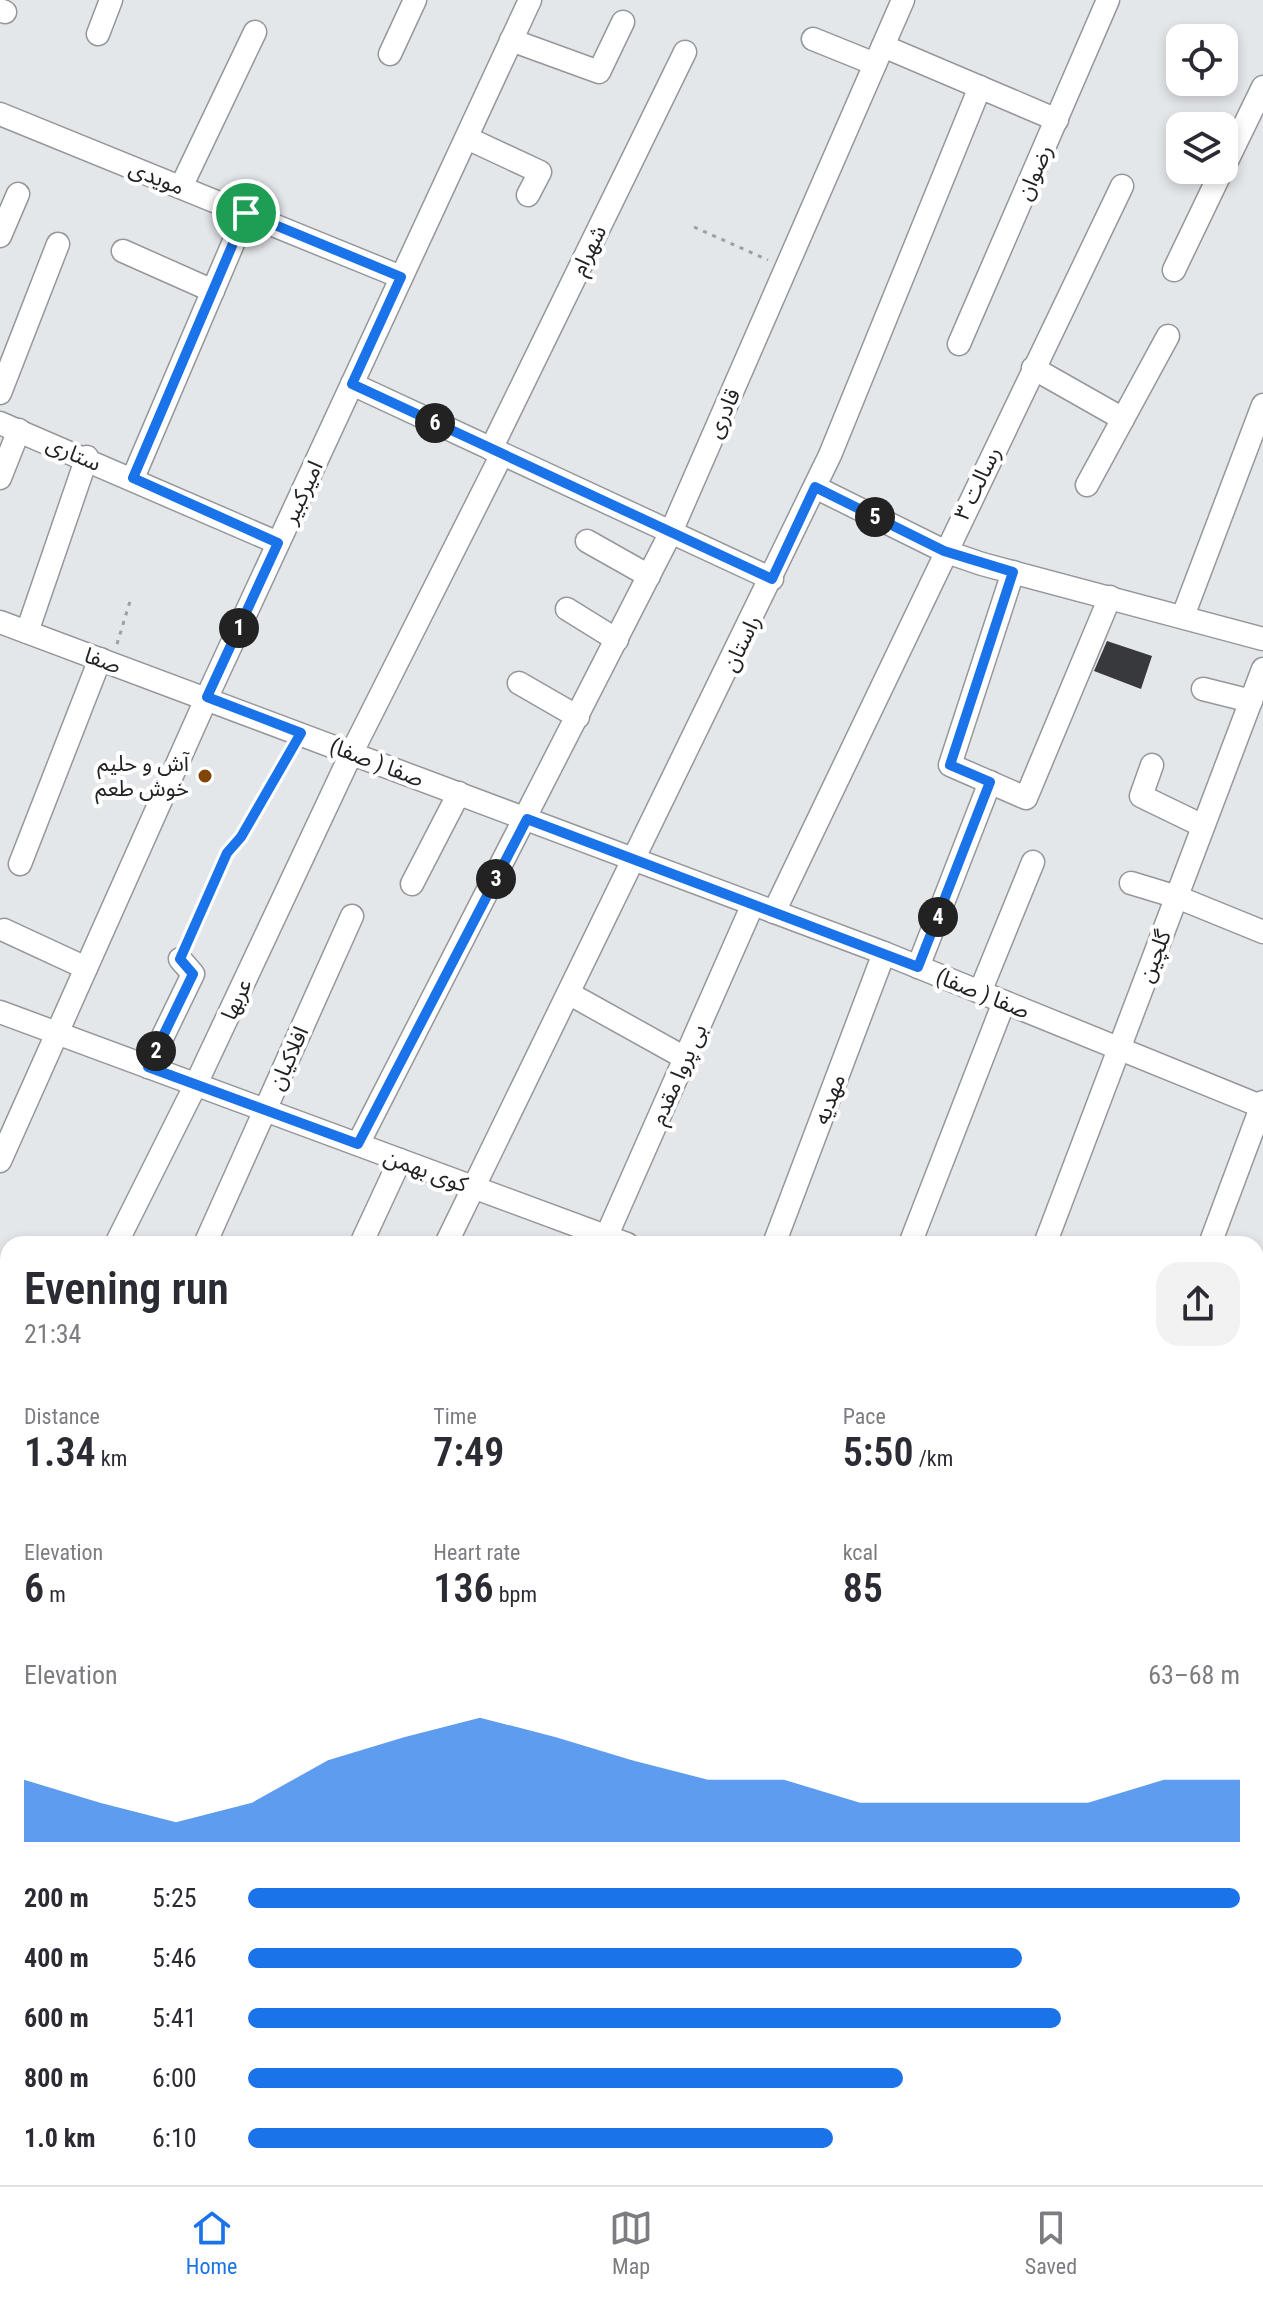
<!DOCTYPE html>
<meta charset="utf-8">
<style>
:root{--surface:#fff;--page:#f2f2f3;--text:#2b2b33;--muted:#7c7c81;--line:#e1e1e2;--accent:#1a73e8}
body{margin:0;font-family:"Roboto Condensed","Noto Sans Arabic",sans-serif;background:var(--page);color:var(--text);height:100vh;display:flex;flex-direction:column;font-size:30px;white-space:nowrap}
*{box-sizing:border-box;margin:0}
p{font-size:26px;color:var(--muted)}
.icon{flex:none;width:44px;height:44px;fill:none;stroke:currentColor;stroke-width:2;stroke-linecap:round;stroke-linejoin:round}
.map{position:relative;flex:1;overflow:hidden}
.side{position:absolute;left:0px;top:1236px;width:1264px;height:950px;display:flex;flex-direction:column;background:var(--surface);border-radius:24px 24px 0 0;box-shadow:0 4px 12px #0003}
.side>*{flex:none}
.tools{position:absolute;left:1166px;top:24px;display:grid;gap:16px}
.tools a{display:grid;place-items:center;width:72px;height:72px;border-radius:16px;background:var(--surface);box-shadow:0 4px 12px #0003;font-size:40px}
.pin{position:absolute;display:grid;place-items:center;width:68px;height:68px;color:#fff;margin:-34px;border:4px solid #fff;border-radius:50%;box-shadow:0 2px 8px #0007}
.km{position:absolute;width:40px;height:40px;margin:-20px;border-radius:50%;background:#222;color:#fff;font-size:22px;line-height:40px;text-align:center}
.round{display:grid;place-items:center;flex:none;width:84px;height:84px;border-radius:24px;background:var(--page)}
.head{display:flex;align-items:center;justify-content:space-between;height:136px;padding:0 24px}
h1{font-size:44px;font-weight:600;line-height:60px}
.metrics{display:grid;grid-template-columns:repeat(3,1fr);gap:12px;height:136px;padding:8px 24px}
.metrics div{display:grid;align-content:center}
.metrics b{font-size:40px;font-weight:600}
.metrics small{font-size:22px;font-weight:400}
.metrics p{font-size:22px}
.chart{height:224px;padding:16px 24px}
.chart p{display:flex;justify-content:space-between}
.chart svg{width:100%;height:144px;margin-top:8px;fill:var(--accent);opacity:.7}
ul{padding:0 24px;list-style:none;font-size:26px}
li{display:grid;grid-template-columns:128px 96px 1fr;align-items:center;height:60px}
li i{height:20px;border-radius:10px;background:var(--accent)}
.dock{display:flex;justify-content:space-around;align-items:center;height:112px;border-top:2px solid var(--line);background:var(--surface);font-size:22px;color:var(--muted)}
.dock a{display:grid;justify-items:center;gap:4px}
.dock .on{color:var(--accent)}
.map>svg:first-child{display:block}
.building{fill:#37393c}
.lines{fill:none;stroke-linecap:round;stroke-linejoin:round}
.minor-casing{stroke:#95979b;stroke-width:25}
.path{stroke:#9da0a2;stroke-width:3;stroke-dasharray:4 6;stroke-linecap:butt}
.minor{stroke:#fff;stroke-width:22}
.route-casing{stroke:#fff;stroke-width:16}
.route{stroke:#1a73e8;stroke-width:10}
.poi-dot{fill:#834408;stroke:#fff;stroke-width:3}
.labels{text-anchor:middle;stroke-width:8;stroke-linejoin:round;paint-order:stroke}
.street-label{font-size:22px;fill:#212224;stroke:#fff}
.poi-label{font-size:22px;fill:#212224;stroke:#fff;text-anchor:end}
</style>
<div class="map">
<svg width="1263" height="2185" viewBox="0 0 1263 2185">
<rect width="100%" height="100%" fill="#e4e7ea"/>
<polygon class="building" points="1107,641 1152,656 1141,689 1094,671"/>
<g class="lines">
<g class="minor-casing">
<g id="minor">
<polyline points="0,10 5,12"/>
<polyline points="98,34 111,0"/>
<polyline points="813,39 875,64"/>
<polyline points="511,40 599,72 623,22"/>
<polyline points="883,46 1057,120"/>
<polyline points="390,54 415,0"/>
<polyline points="0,114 401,277"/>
<polyline points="467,138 540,172 528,195"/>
<polyline points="1224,167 1263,87"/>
<polyline points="181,187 255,32"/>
<polyline points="0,236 18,194"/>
<polyline points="123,251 213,291"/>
<polyline points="1174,270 1222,170"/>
<polyline points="959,344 1108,0"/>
<polyline points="1033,368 1123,419"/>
<polyline points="352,384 772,579"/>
<polyline points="0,393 58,244"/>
<polyline points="0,423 278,543"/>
<polyline points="491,449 685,52"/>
<polyline points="0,478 19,430"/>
<polyline points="133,478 246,213"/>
<polyline points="1087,485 1168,336"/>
<polyline points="815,487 944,551 982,564 1263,639"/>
<polyline points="587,541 649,576"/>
<polyline points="1013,572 950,765 1026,798 1110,597"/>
<polyline points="567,609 617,640"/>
<polyline points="1183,616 1263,405"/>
<polyline points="0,622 884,953 1263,1107"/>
<polyline points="27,632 87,457"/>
<polyline points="519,683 578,717"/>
<polyline points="1203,689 1251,701"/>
<polyline points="1152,765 1141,796 1203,826"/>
<polyline points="20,864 100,659"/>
<polyline points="1131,883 1177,897 1263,932"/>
<polyline points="412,884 459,793"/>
<polyline points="774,912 1122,186"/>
<polyline points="4,930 86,968"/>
<polyline points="918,967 990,782"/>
<polyline points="980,992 1033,862"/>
<polyline points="570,994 685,1058"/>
<polyline points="0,1012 627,1244"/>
<polyline points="148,1067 193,974 180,959"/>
<polyline points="358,1144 671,532 903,0"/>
<polyline points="0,1161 207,697 530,0"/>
<polyline points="116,1244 196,1084 352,752 502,454"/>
<polyline points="205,1244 352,916"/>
<polyline points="361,1244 400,1160"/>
<polyline points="446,1244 830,455 980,87"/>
<polyline points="603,1244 753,904"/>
<polyline points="774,1244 884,953"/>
<polyline points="910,1244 1004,1002"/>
<polyline points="1045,1244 1263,669"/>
<polyline points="1210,1244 1263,1102"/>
<polyline points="0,1291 8,1294"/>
<polyline points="0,1397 8,1400 0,1421"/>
<polyline points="1256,1474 1263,1477"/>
<polyline points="1256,1544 1263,1546"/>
<polyline points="0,1570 8,1574"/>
<polyline points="1256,1647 1263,1623"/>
<polyline points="0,1737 8,1713"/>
<polyline points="0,1843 8,1846"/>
<polyline points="1256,1926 1263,1929"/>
<polyline points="0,2005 8,1983"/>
<polyline points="1256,2066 1263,2047"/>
<polyline points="0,2086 8,2089"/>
<polyline points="239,2178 257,2185"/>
<polyline points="34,2185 37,2178"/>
<polyline points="209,2185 212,2178"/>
<polyline points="287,2185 291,2178"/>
<polyline points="427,2185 431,2178"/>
<polyline points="588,2185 590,2178"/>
<polyline points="795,2185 797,2178"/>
<polyline points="905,2185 907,2178"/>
<polyline points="1061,2185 1064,2178"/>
<polyline points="1213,2185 1215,2178"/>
</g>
</g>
<g class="path">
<polyline points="694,227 768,260"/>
<polyline points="117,644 131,598"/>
<polyline points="188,941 227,853 241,837 290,751"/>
</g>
<use href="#minor" class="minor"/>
</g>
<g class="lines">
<g class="route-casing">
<polygon id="route" points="246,213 401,277 352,384 772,579 815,487 944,551 1013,572 950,765 990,782 918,967 527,819 358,1144 148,1067 193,974 180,959 227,853 241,837 301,733 207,697 278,543 133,478"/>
</g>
<use href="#route" class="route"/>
</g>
<circle class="poi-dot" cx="205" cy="776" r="8"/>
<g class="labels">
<g class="street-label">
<text transform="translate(1034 172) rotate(-66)" y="8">رضوان</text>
<text transform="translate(157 177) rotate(22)" y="8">مویدی</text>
<text transform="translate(588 250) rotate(-64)" y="8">شهرام</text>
<text transform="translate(723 413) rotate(-66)" y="8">قادری</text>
<text transform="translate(74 453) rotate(23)" y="8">ستاری</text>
<text transform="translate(977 483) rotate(-64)" y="8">رسالت ۳</text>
<text transform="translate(302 492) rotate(-65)" y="8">امیرکبیر</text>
<text transform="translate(741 643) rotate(-64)" y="8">راستان</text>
<text transform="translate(103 660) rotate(20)" y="8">صفا</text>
<text transform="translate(377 762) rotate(21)" y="8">صفا ( صفا)</text>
<text transform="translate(1154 956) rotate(-69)" y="8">گلچین</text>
<text transform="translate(983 993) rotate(22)" y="8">صفا ( صفا)</text>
<text transform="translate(236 999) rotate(-65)" y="8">عربها</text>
<text transform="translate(288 1058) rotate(-66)" y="8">افلاکیان</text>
<text transform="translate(678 1074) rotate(-66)" y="8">بی پروا مقدم</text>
<text transform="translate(829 1099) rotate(-69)" y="8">مهدیه</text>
<text transform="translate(426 1170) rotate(20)" y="8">کوی بهمن</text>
</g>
<g class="poi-label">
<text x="189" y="771">آش و حلیم<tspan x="189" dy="25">خوش طعم</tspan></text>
</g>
</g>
</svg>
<div class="tools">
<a><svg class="icon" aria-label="locate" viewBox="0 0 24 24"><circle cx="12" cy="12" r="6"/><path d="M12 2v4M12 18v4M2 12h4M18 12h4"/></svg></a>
<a><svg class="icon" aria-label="layers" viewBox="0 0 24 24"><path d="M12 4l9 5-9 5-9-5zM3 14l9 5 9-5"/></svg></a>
</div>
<div class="pin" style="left:246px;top:213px;background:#1e9e55"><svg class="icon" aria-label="arrive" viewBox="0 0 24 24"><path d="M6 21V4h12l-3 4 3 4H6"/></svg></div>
<b class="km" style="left:239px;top:628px">1</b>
<b class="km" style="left:156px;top:1051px">2</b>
<b class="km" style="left:496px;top:879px">3</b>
<b class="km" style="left:938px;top:917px">4</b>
<b class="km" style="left:875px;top:517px">5</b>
<b class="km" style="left:435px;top:423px">6</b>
<section class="side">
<div class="head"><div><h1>Evening run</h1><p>21:34</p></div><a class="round"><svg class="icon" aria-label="share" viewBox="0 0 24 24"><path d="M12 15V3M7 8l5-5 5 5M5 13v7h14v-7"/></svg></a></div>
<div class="metrics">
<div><p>Distance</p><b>1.34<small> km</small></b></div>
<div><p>Time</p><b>7:49</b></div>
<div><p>Pace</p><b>5:50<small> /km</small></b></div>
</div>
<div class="metrics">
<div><p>Elevation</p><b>6<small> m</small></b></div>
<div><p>Heart rate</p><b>136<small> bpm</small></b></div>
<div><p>kcal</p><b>85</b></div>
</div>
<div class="chart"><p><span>Elevation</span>63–68 m</p>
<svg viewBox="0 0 160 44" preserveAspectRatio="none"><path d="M0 44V25L10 32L20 38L30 32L40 19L50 12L60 6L70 12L80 19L90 25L100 25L110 32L120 32L130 32L140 32L150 25L160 25V44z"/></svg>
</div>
<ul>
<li><b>200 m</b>5:25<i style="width:100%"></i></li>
<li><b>400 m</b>5:46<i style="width:78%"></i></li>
<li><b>600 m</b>5:41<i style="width:82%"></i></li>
<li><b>800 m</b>6:00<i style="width:66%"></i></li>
<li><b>1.0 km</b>6:10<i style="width:59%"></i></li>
</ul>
</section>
</div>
<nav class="dock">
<a class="on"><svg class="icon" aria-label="home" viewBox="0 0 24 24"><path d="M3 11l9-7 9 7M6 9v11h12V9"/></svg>Home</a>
<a><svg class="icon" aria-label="map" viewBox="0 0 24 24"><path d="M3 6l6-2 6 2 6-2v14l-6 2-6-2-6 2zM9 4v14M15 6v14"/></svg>Map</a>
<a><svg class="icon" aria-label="saved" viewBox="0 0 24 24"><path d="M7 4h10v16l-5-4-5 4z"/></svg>Saved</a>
</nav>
